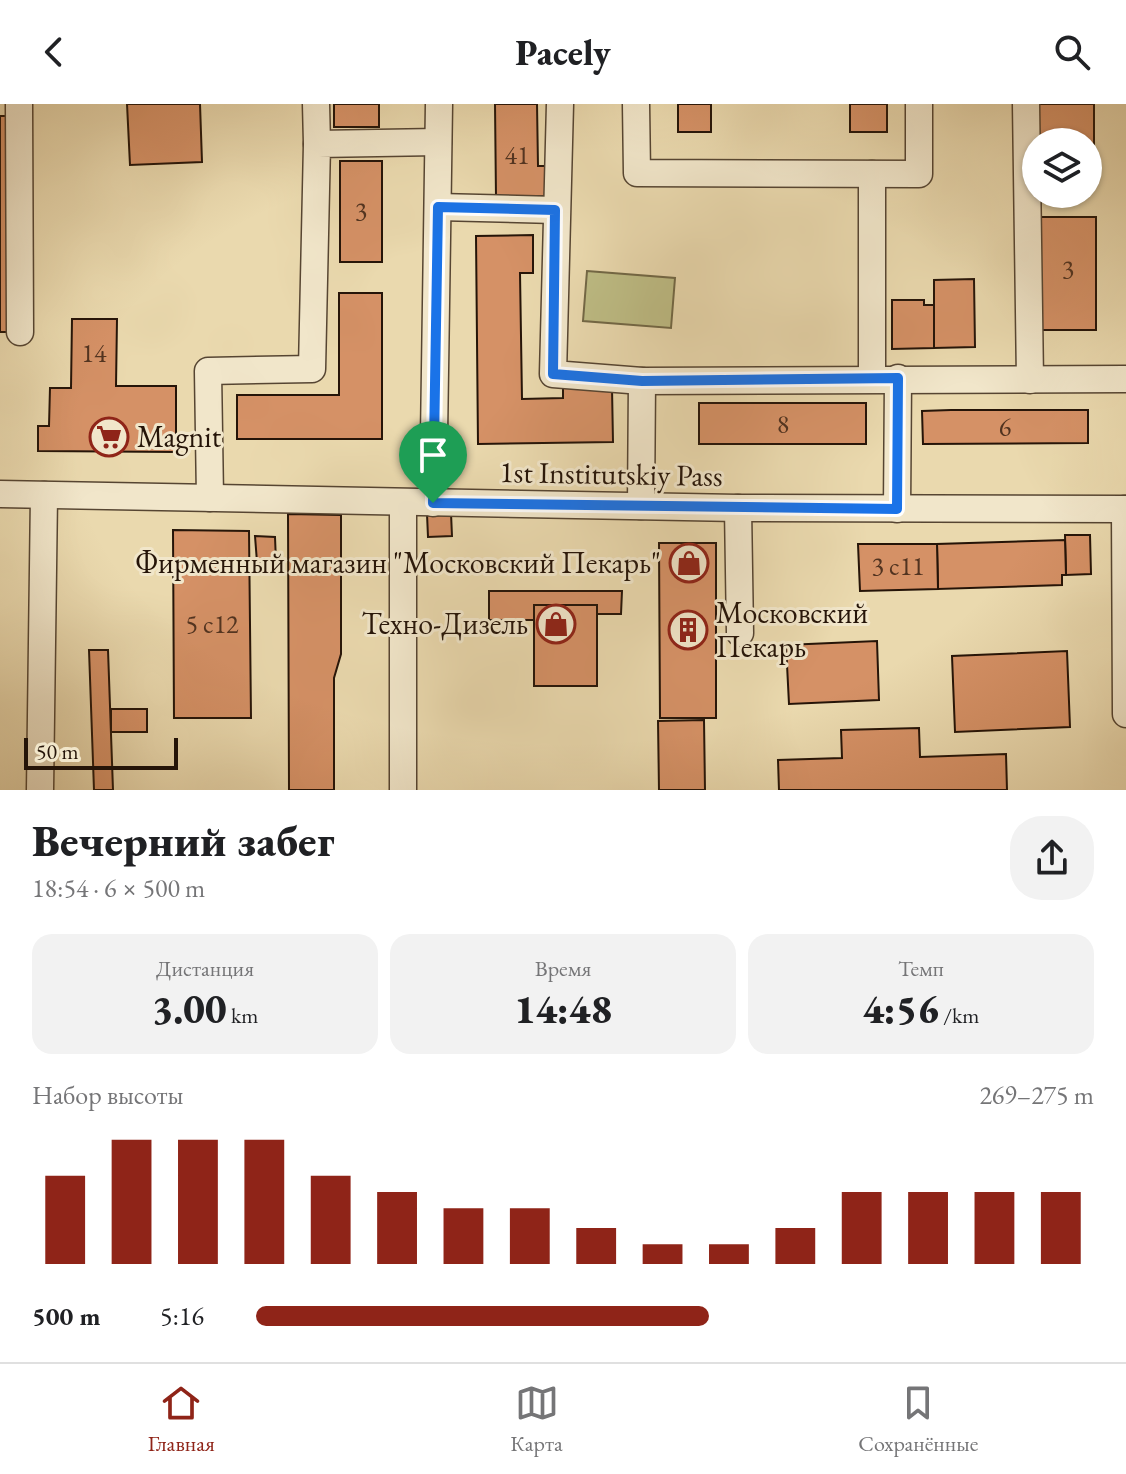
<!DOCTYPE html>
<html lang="ru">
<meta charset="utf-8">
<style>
:root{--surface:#fff;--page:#f2f2f2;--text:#202124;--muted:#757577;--line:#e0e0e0;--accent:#8f2418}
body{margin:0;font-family:"EB Garamond",serif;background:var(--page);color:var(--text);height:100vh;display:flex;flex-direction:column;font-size:30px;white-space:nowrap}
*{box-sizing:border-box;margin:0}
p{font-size:26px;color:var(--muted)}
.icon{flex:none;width:44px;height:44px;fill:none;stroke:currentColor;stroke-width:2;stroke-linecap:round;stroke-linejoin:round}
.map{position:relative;height:686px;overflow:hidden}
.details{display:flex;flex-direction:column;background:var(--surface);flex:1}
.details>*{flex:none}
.controls{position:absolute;left:1022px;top:24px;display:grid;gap:16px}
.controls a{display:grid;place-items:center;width:80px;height:80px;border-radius:50%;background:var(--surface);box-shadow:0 2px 6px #0004;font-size:40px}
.scale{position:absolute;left:24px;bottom:20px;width:154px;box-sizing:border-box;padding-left:8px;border:4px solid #251408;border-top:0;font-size:22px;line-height:28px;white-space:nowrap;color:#251408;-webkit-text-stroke:6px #f1e6ca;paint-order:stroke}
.pin{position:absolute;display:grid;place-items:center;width:68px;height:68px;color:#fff;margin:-82px -34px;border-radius:50% 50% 50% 0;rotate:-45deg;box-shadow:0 0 8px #0007}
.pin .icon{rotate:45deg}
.round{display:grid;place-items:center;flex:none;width:84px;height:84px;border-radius:32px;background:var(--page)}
.summary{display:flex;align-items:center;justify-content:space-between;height:136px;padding:0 32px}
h1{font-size:44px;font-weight:800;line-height:60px}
.metrics{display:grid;grid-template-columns:repeat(3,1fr);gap:12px;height:136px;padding:8px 32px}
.metrics div{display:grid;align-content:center;border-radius:20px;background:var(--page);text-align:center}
.metrics b{font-size:40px;font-weight:800}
.metrics small{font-size:22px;font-weight:400}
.metrics p{font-size:22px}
.chart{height:224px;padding:16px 32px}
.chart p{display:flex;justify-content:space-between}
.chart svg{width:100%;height:144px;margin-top:8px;stroke:var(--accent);stroke-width:6}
ul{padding:0 32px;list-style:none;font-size:26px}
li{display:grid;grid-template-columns:128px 96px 1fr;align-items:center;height:60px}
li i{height:20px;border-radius:10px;background:var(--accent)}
header{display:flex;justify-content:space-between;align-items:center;height:104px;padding:0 32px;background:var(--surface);font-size:36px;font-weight:800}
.tab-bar{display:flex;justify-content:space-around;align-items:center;height:112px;border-top:2px solid var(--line);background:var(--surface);font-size:22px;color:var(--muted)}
.tab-bar a{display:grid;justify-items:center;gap:4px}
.tab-bar .active{color:var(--accent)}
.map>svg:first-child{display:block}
.green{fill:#bebd85;stroke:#726846;stroke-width:2}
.building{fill:#d59166;stroke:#251408;stroke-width:2}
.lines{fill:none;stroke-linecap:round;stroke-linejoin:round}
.minor-casing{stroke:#564532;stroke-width:29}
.minor{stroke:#f1e6ca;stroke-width:26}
.route-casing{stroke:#fff;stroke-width:16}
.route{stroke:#1a73e8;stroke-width:10}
.labels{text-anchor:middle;stroke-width:6;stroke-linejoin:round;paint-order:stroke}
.number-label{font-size:26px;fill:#513320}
.poi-label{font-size:30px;fill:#251408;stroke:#f1e6ca;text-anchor:start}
.street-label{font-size:30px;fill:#251408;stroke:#f1e6ca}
</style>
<header><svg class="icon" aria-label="back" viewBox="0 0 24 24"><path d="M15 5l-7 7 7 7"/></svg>Pacely<svg class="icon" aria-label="search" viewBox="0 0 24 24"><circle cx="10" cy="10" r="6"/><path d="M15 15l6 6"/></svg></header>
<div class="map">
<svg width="1126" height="686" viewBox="0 0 1126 686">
<rect width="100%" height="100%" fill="#ead9ae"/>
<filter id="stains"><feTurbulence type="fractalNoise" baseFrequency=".0025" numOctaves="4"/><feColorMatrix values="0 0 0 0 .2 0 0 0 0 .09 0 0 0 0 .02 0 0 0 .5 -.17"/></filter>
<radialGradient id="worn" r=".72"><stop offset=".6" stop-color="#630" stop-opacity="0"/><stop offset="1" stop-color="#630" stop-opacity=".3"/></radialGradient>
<polygon class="green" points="587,167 675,174 671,224 583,217"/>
<g class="building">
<polygon points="127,0 200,0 202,58 130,61"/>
<rect x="334" y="0" width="45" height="23"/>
<polygon points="495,0 537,0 538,62 549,62 549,92 496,93"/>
<rect x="678" y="0" width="33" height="28"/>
<rect x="850" y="0" width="37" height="28"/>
<polygon points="1038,0 1094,0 1094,80 1088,80 1088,38 1038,38"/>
<polygon points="0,12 8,12 9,228 0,228"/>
<rect x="340" y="57" width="42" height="101"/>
<rect x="1040" y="113" width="56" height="113"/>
<polygon points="533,131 533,169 520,169 522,295 563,294 563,284 612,284 613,338 478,340 476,132"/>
<polygon points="974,175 975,243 934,244 934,176"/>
<polygon points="339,189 382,189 382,335 237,335 237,291 339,291"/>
<polygon points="892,196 924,196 924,201 934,201 934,244 892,245"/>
<polygon points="72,215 117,215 116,282 176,282 176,348 38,347 38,322 49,322 50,284 71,284"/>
<rect x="699" y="299" width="167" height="41"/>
<polygon points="951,306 1088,306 1088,339 923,340 922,307"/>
<polygon points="451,409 452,432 428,433 427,410"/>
<polygon points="288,410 341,411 341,550 334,574 334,686 289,686"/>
<polygon points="173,426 249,427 251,614 174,614"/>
<polygon points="1065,431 1090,431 1091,470 1066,471"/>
<polygon points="255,432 275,433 276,458 257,458"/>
<polygon points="1065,436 1066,471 1062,471 1062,481 938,485 937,440"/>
<polygon points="659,439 716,439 716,614 660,614"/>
<polygon points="858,440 937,440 938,485 860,487"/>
<polygon points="489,487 622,487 621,510 597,510 597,501 534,501 534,516 489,516"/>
<rect x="534" y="501" width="63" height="81"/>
<polygon points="877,537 879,596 789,600 786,541"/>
<polygon points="89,546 108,546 113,686 94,686"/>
<polygon points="1067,547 1070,623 955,628 952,552"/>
<rect x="111" y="605" width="36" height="23"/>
<polygon points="704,616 705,686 659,686 658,617"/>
<polygon points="919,624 920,653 1006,650 1007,686 779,686 778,656 842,654 841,626"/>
</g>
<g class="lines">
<g class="minor-casing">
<g id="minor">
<polyline points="19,0 20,228"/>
<polyline points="316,0 317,40"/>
<polyline points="560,0 553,270 642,277 1126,275"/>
<polyline points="636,0 637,69 919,70 919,0"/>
<polyline points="1026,0 1030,276"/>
<polyline points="872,70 872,275"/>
<polyline points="438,103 555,106"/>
<polyline points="0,390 738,404 1126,405"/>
<polyline points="210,394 208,267 312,265 317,40 438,38"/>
<polyline points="433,399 439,0"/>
<polyline points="641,402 642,277"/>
<polyline points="738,404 740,529"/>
<polyline points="897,405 898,274"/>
<polyline points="1125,405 1126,610"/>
<polyline points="40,686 44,391"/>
<polyline points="403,686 403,399"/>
</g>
</g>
<use href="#minor" class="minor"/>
</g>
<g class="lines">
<g class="route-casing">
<polygon id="route" points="438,103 555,106 553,270 642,277 898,274 897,405 433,399"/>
</g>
<use href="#route" class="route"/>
</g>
<defs>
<g id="supermarket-ring" transform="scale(2)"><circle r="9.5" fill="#f1e6ca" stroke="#8f2418" stroke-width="1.5"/><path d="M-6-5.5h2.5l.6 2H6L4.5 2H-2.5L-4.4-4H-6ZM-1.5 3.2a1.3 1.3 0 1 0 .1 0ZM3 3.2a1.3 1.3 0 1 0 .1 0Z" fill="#8f2418"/></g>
<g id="shop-ring" transform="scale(2)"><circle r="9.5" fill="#f1e6ca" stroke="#8f2418" stroke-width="1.5"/><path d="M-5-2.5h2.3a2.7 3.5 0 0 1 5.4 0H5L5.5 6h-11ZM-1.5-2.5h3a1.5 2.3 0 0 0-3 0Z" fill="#8f2418"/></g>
<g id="building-ring" transform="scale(2)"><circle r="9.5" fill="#f1e6ca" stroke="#8f2418" stroke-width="1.5"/><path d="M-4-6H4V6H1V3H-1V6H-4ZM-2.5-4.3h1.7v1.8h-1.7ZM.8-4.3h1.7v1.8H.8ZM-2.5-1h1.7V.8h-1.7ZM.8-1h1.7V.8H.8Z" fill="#8f2418"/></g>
</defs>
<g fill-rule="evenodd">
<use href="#supermarket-ring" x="109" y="333"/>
<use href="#shop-ring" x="689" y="459"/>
<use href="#shop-ring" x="556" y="520"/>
<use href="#building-ring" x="688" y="526"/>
</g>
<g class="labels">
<g class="number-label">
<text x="517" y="60">41</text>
<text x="361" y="116">3</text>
<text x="1068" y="174">3</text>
<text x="94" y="258">14</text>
<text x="783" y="329">8</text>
<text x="1005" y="332">6</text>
<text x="898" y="471">3 с11</text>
<text x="212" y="529">5 с12</text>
</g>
<g class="poi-label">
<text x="137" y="343">Magnit</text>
<text x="661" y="469" text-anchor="end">Фирменный магазин "Московский Пекарь"</text>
<text x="716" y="519">Московский<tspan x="716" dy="34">Пекарь</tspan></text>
<text x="528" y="530" text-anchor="end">Техно-Дизель</text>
</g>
<g class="street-label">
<text transform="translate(611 370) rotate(1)" y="10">1st Institutskiy Pass</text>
</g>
</g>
<rect width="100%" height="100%" filter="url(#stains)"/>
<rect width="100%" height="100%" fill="url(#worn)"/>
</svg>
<div class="controls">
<a><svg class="icon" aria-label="layers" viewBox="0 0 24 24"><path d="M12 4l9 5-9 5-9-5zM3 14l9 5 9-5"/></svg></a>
</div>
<div class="scale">50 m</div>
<div class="pin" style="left:433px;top:399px;background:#1e9e55"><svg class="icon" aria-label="arrive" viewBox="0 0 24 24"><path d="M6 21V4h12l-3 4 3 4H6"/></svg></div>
</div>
<section class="details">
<div class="summary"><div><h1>Вечерний забег</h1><p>18:54 · 6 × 500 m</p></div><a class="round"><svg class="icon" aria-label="share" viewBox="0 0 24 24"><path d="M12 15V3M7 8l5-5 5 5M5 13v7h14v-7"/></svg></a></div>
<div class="metrics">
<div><p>Дистанция</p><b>3.00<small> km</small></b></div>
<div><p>Время</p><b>14:48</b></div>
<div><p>Темп</p><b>4:56<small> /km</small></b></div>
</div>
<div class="chart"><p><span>Набор высоты</span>269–275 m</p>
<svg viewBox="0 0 160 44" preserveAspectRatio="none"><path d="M5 44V17M15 44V6M25 44V6M35 44V6M45 44V17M55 44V22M65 44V27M75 44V27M85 44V33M95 44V38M105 44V38M115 44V33M125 44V22M135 44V22M145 44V22M155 44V22"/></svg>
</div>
<ul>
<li><b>500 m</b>5:16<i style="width:54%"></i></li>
</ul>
</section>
<nav class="tab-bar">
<a class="active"><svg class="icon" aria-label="home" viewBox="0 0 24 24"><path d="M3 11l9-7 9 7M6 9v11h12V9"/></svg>Главная</a>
<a><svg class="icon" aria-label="map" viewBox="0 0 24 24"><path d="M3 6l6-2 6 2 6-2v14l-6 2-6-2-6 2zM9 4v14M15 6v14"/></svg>Карта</a>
<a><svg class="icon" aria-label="saved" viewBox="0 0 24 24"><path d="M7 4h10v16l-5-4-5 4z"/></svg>Сохранённые</a>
</nav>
